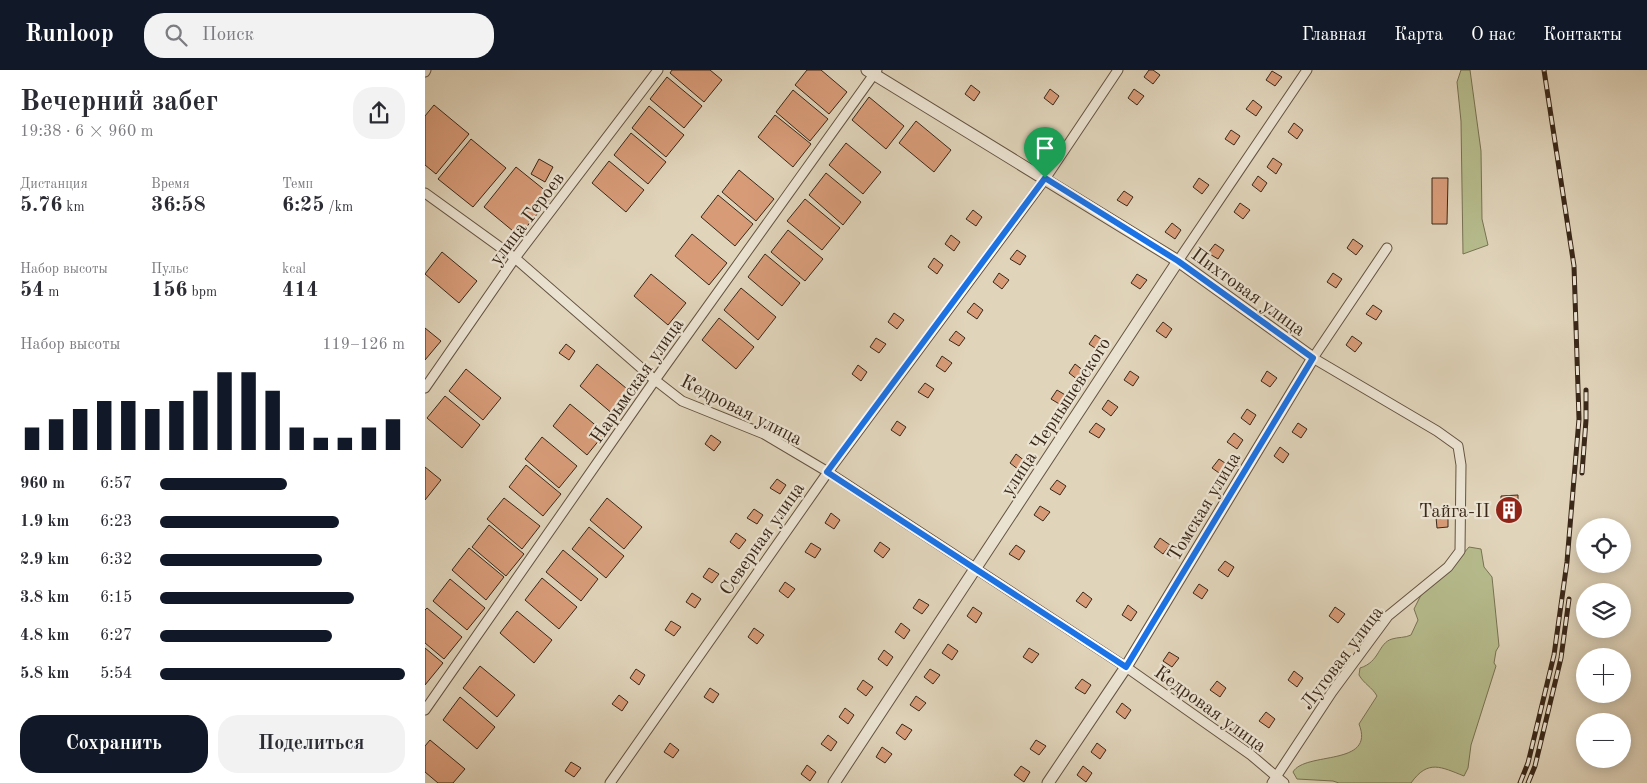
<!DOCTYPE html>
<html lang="ru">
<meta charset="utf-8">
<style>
:root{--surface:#fff;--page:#f2f2f3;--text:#2b2b33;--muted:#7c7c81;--accent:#111827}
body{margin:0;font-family:"Old Standard TT",serif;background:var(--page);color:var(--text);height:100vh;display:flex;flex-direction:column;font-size:19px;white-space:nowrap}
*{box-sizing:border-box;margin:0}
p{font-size:16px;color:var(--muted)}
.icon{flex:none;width:28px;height:28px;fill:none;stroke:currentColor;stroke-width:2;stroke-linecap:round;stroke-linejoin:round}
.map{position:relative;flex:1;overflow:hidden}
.sheet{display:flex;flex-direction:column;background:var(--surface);width:425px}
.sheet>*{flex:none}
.tools{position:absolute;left:1151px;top:448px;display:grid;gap:10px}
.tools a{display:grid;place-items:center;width:55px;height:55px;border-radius:50%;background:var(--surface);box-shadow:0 2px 12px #0003;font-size:25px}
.pin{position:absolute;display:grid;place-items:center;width:42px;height:42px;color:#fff;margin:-51px -21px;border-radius:50% 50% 50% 0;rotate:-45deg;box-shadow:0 0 5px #0007}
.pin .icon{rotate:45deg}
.round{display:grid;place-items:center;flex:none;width:52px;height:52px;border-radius:20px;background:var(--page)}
.overview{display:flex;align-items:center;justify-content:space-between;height:85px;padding:0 20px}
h1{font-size:28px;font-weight:800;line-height:38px}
.stats{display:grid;grid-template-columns:repeat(3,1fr);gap:8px;height:85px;padding:5px 20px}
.stats div{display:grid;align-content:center}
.stats b{font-size:21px;font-weight:800}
.stats small{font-size:14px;font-weight:400}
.stats p{font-size:14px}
.chart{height:140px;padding:10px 20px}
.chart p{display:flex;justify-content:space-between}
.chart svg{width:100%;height:90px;margin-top:5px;stroke:var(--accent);stroke-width:6}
.cta{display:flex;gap:10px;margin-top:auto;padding:10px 20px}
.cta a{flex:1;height:58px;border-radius:20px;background:var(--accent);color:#fff;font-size:20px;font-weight:800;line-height:58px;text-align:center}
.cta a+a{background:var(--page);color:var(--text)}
ul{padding:0 20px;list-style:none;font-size:16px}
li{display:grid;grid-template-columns:80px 60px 1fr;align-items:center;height:38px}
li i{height:12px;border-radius:6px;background:var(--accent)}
header{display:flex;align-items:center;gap:30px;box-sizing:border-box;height:70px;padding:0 25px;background:var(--accent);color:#fff}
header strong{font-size:24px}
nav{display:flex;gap:28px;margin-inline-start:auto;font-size:18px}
.search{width:350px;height:45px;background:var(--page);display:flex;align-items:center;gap:12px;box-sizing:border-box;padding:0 18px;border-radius:20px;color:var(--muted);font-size:19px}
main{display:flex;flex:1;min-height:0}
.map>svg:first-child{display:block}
.green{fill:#b6bc8d;stroke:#787253}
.building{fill:#d79b78;stroke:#3a2819}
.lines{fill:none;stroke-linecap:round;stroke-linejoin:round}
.minor-casing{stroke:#645341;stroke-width:11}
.tertiary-casing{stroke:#645341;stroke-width:13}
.minor{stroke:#ebe3d2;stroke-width:9}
.tertiary{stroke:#ebe3d2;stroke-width:11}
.rail-casing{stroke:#3a2819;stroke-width:5}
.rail{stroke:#ebe3d2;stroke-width:3;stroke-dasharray:9;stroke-linecap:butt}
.route-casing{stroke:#fff;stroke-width:10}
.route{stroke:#1a73e8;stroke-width:6}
.labels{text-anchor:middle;stroke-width:4.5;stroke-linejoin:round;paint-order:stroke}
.street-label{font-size:19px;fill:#3a2819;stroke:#ebe3d2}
.poi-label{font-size:19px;fill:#3a2819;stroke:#ebe3d2;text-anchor:end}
</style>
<header>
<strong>Runloop</strong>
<div class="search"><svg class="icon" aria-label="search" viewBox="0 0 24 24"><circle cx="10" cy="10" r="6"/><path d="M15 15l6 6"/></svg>Поиск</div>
<nav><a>Главная</a><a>Карта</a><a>О нас</a><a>Контакты</a></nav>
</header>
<main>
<section class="sheet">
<div class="overview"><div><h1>Вечерний забег</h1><p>19:38 · 6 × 960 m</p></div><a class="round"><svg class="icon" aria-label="share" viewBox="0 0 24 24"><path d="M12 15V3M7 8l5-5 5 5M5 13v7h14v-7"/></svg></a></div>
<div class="stats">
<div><p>Дистанция</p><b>5.76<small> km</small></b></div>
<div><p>Время</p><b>36:58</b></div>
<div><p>Темп</p><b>6:25<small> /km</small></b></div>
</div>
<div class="stats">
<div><p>Набор высоты</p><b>54<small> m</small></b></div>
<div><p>Пульс</p><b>156<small> bpm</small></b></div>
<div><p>kcal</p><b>414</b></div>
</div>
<div class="chart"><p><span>Набор высоты</span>119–126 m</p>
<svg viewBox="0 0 160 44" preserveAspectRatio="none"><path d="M5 44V33M15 44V29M25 44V24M35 44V20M45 44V20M55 44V24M65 44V20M75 44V15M85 44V6M95 44V6M105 44V15M115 44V33M125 44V38M135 44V38M145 44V33M155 44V29"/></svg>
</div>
<ul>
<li><b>960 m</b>6:57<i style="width:52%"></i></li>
<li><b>1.9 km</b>6:23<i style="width:73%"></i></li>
<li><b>2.9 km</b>6:32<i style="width:66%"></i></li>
<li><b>3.8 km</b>6:15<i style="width:79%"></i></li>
<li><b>4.8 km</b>6:27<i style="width:70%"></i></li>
<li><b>5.8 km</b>5:54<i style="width:100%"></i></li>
</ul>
<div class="cta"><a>Сохранить</a><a>Поделиться</a></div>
</section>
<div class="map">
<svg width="1222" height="713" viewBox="0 0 1222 713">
<rect width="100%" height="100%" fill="#e0d4ba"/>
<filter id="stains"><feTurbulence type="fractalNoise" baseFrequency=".004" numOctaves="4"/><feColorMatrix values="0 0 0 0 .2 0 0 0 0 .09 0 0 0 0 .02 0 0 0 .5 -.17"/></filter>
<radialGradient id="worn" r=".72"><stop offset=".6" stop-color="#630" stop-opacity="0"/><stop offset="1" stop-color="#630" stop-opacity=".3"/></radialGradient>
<g class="green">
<polygon points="1036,0 1045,0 1056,81 1057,149 1063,175 1038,184 1036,51 1032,12"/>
<path d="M1044,477l12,2 3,18 8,10 7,69 -3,5 -2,12 2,3 -25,79 -3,23 -4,8c-23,-9 -36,-17 -53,7h-72l-6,-2 -36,-2 -4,-7c12,-21 83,-5 66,-48l18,-28c-5,-9 -13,-12 -18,-21l1,-7c20,-6 18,-25 32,-29 6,-2 13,-1 19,-4l7,-15 -4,-11 8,-16 22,-17z"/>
</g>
<g class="building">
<polygon points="247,0 285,0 297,10 279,32 245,3"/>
<polygon points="382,0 396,0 422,22 404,44 370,15"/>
<polygon points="724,0 728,0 735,5 728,14 719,7"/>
<polygon points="847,1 857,7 850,16 841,10"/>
<polygon points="242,7 277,36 259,58 225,29"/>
<polygon points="546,15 555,22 549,31 540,24"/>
<polygon points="625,19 634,26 628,35 619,28"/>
<polygon points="709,19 719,26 712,35 703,28"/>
<polygon points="368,20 403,49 385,71 351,42"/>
<polygon points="444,27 479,56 461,79 427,50"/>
<polygon points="828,30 837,37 831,46 821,39"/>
<polygon points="9,35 44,64 11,104 0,95 0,46"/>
<polygon points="224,36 259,65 241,87 207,58"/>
<polygon points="350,45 386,74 368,97 333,67"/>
<polygon points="491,51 526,80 509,102 474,73"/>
<polygon points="869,53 878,60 872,69 863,62"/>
<polygon points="806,60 815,66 809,75 800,69"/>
<polygon points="206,63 241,92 223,114 189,85"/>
<polygon points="46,69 81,98 48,137 13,109"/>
<polygon points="421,73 456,102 438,124 404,95"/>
<polygon points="848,88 857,94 851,104 842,97"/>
<polygon points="114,89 128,97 120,112 106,104"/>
<polygon points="184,91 219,120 201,142 167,113"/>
<polygon points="91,97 127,126 94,166 59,137"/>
<polygon points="314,100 349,129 331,151 297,122"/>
<polygon points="401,103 436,132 418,155 384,125"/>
<polygon points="833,106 842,113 836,122 827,115"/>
<polygon points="774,108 784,115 777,124 768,117"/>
<polygon points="1007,108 1023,108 1022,154 1007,154"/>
<polygon points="699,121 708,127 702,136 692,130"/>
<polygon points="293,125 328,154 310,176 276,147"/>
<polygon points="380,129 415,158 397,180 362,151"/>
<polygon points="815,133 825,140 818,149 809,142"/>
<polygon points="548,140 557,147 551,156 541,149"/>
<polygon points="747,153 756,160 750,169 740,162"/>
<polygon points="363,160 398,189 380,211 346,182"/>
<polygon points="267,164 302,193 284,215 250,186"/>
<polygon points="526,165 535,172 529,181 520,174"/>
<polygon points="928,169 938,176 931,185 922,178"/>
<polygon points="790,174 799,180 793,189 783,183"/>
<polygon points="592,180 601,186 595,195 585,189"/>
<polygon points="17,182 52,211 34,233 0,204"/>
<polygon points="340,184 375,213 357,236 323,207"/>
<polygon points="509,188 518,195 512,204 503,197"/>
<polygon points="574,203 584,210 577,219 568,212"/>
<polygon points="908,203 917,209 911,218 902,212"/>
<polygon points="226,204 261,233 243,255 209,226"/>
<polygon points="712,204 722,210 715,219 706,213"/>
<polygon points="316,218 351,247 333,270 299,240"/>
<polygon points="549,233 558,240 552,249 542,242"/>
<polygon points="948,235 957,241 951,250 941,244"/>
<polygon points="469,243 479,250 472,259 463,252"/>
<polygon points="294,248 329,277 311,299 277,270"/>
<polygon points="738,252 747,259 741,268 731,261"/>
<polygon points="0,258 16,271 0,290"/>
<polygon points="531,261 540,268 534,276 524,270"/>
<polygon points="670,265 679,271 673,280 664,274"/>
<polygon points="927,266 937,273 930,282 921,275"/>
<polygon points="451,268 461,274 454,283 445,277"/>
<polygon points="141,274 150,281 144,290 134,283"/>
<polygon points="517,286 527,293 520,302 511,296"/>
<polygon points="172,294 207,323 189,345 155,316"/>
<polygon points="650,294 659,301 653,310 644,303"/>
<polygon points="433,295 442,302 436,311 427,304"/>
<polygon points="41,299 76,328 58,350 24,321"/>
<polygon points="705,301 714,307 708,316 699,310"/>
<polygon points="842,301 852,308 845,317 836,311"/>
<polygon points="500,313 509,319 503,328 493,322"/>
<polygon points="632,320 642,326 636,335 626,329"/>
<polygon points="20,326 55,355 37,378 2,348"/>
<polygon points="683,330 693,337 686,346 677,339"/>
<polygon points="145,334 180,363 162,385 128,356"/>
<polygon points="822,339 831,345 825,355 816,348"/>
<polygon points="472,351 481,357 475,366 466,360"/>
<polygon points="671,353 680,359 674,368 664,362"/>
<polygon points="873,353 882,359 876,368 867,362"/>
<polygon points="809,363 818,370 812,379 802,372"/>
<polygon points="286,365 296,372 289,381 280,374"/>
<polygon points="117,367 152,396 134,418 100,389"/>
<polygon points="855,377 864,384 858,393 849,386"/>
<polygon points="591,384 600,391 594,400 585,393"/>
<polygon points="794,389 803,395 797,405 787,398"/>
<polygon points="101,395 136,424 118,446 84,417"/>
<polygon points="0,397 16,410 0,430"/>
<polygon points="352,409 361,415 355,424 345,418"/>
<polygon points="632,410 641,416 635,425 625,419"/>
<polygon points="1093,425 1093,445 1076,445 1076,426"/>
<polygon points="79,428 115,456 97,479 62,449"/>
<polygon points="182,428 217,457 199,479 165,450"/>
<polygon points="615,436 625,442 618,451 609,445"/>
<polygon points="329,439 338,445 332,454 322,448"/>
<polygon points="406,443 415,450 409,459 400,453"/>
<polygon points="1023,446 1023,457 1012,458 1011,447"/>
<polygon points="64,455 99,484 81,506 47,477"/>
<polygon points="164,457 199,486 181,508 147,479"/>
<polygon points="311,463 321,470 314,479 305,472"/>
<polygon points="735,468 745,475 738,484 729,477"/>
<polygon points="455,472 465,479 458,488 449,481"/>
<polygon points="386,473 396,479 390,488 380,482"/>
<polygon points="591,475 600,481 594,490 584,484"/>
<polygon points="44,478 79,507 61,530 27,500"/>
<polygon points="138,480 173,509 156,531 121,502"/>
<polygon points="800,491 809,497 803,507 793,500"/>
<polygon points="284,498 294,504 287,513 278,507"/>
<polygon points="117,508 152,537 134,559 100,530"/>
<polygon points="25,509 60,538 42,560 8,531"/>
<polygon points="360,512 370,519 363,528 354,521"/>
<polygon points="774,514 783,520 777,529 768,523"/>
<polygon points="658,522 667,529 661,538 651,531"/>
<polygon points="267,523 276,529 270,538 261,532"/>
<polygon points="494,529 504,535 497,544 488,538"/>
<polygon points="703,535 712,542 706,551 697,545"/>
<polygon points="548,537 557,543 551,553 542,546"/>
<polygon points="910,537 920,544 913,553 904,546"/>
<polygon points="2,538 37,567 19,589 0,573 0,540"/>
<polygon points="92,541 127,570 109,593 75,563"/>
<polygon points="246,551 256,557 249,566 240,560"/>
<polygon points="476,553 485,560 479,569 470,562"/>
<polygon points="329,558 339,565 332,574 323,567"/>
<polygon points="523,574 533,581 527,590 517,583"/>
<polygon points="0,578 18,593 0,615"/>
<polygon points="604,578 614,584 607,593 598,587"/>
<polygon points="459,580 468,587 462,596 453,589"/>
<polygon points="744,582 754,588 747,597 738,591"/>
<polygon points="55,596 90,625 72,647 38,618"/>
<polygon points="211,599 220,605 214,615 205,608"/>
<polygon points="505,599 515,605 508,614 499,607"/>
<polygon points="869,601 878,608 872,617 863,610"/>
<polygon points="657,609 666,615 660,624 650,618"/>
<polygon points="438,610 448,617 441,626 432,619"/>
<polygon points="792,611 801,618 795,627 785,620"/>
<polygon points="285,618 294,624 288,633 279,627"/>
<polygon points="194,625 203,632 197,641 187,634"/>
<polygon points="491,626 501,633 494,641 485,635"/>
<polygon points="35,627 70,657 52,679 18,650"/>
<polygon points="697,633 706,640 700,649 691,642"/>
<polygon points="420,638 429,645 423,654 414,647"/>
<polygon points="841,642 850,649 844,658 834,651"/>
<polygon points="477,654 487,660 480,670 471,663"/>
<polygon points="403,665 412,672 406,681 396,674"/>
<polygon points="5,670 40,699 28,713 13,713 0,702 0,676"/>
<polygon points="611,670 621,676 614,685 605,679"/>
<polygon points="245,673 254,680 248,688 239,682"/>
<polygon points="672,673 681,680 675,689 666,682"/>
<polygon points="457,677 467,684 460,693 451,687"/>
<polygon points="146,692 156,698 149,707 140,701"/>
<polygon points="382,695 391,702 385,711 376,704"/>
<polygon points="596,696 605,702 599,712 589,705"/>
<polygon points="658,696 667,703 661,712 652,705"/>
</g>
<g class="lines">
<g class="minor-casing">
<g id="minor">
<polyline points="0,2 1,0"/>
<polyline points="0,123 90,188 230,310 257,331 339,364 403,402 701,597 826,685 859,713"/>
<polyline points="753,191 882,0"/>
<polyline points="0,318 90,188 233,0"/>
<polyline points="0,640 230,310 452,0"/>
<polyline points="185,713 403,402 620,109 693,0"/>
<polyline points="847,713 907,622 963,546 1023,497 1035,481 1036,395 1033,376 1012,361 888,288 962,178"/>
</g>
</g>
<g class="tertiary-casing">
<g id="tertiary">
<polyline points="442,0 753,191 888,288 701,597 623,713"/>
<polyline points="409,713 753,191"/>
</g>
</g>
<use href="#minor" class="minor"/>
<use href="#tertiary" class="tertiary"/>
<g class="rail-casing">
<g id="rail">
<polyline points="1157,403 1161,350 1161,320"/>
<polyline points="1095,713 1103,693 1129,585 1142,492 1154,349 1149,196 1119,0"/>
<polyline points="1103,713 1110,696 1136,588 1144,529"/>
</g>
</g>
<use href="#rail" class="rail"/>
</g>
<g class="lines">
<g class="route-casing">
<polygon id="route" points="620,108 753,191 888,288 701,597 402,402"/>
</g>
<use href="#route" class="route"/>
</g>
<defs>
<g id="building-disc" transform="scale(1.4375)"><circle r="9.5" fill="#8f2418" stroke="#ebe3d2"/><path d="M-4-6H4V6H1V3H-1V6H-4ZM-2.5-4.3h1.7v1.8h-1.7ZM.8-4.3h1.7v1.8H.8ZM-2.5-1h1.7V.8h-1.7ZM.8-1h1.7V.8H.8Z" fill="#fff"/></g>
</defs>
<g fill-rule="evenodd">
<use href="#building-disc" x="1084" y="440"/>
</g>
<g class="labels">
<g class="street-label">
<text transform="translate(101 148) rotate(-53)" y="7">улица Героев</text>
<text transform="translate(824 221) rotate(36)" y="7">Пихтовая улица</text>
<text transform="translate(211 310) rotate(-55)" y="7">Нарымская улица</text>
<text transform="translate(317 339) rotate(27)" y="7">Кедровая улица</text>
<text transform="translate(630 346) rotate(-57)" y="7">улица Чернышевского</text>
<text transform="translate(778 436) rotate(-59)" y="7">Томская улица</text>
<text transform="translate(336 468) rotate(-55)" y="7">Северная улица</text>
<text transform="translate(916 587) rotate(-53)" y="7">Луговая улица</text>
<text transform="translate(786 638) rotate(36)" y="7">Кедровая улица</text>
</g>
<g class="poi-label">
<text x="1065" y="447">Тайга-II</text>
</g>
</g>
<rect width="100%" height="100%" filter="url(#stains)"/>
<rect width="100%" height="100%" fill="url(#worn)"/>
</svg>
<div class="tools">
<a><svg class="icon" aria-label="locate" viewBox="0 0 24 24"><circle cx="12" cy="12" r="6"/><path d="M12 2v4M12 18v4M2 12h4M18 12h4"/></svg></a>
<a><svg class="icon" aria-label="layers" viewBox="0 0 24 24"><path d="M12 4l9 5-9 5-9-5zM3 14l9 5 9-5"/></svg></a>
<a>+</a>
<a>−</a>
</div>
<div class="pin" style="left:620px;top:108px;background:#1e9e55"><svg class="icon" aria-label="arrive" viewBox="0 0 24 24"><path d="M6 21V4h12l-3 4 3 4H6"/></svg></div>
</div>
</main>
